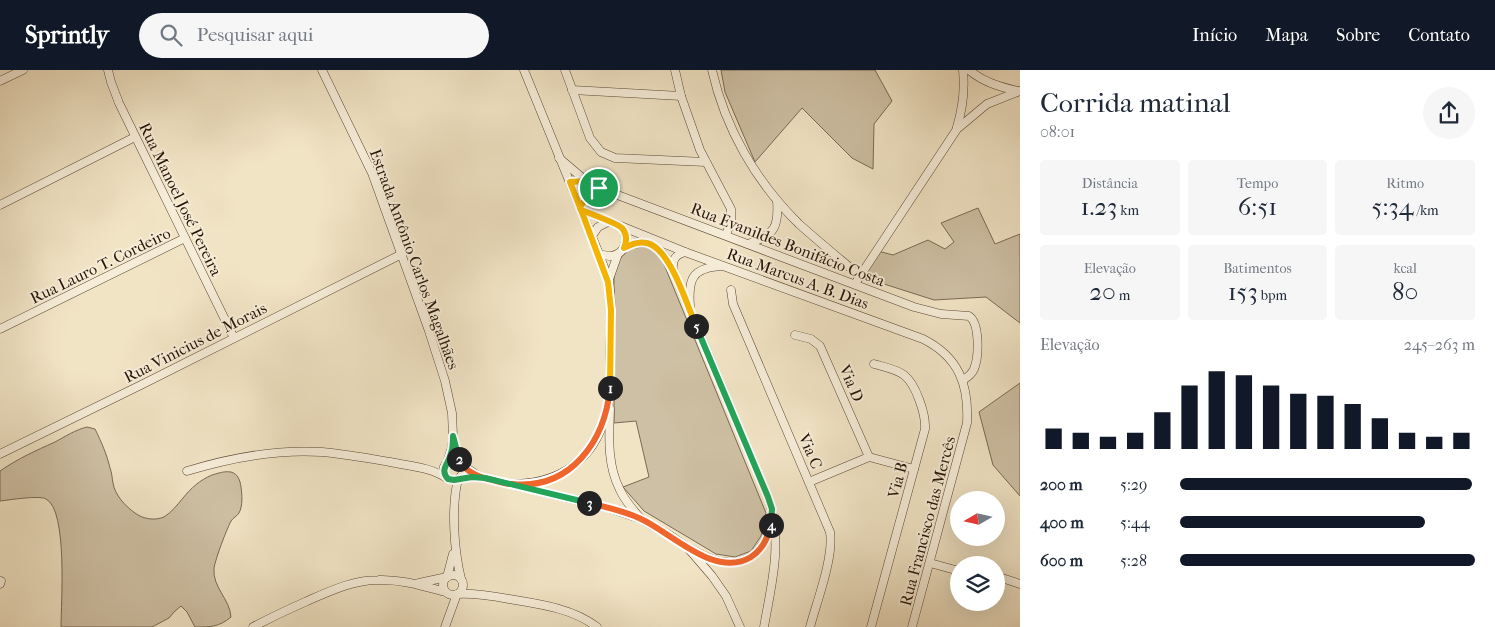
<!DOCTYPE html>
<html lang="pt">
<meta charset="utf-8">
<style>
:root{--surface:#fff;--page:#f6f6f7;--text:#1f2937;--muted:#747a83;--accent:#111827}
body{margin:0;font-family:"IM FELL French Canon",serif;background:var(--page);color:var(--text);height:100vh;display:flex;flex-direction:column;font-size:19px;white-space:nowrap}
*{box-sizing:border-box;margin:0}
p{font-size:16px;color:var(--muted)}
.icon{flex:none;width:28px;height:28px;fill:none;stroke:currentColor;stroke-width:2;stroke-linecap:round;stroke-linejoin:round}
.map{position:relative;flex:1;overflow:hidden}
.drawer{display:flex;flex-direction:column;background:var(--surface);width:475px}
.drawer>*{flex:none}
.needle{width:32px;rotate:261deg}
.buttons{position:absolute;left:950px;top:421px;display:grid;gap:10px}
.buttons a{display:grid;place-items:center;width:55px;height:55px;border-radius:50%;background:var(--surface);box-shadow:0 5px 20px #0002;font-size:25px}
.pin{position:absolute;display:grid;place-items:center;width:42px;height:42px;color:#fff;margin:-21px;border:2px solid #fff;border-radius:50%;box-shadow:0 1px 5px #0007}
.km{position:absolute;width:25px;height:25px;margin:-12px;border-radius:50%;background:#222;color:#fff;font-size:14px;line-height:25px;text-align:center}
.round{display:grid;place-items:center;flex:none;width:52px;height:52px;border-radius:26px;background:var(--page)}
.headline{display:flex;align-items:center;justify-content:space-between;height:85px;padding:0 20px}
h1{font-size:28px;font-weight:600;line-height:38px}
.figures{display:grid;grid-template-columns:repeat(3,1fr);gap:8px;height:85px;padding:5px 20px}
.figures div{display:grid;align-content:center;border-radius:5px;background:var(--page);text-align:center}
.figures b{font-size:25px;font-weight:600}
.figures small{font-size:14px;font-weight:400}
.figures p{font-size:14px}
.chart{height:140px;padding:10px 20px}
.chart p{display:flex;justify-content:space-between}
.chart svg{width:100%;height:90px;margin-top:5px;stroke:var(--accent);stroke-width:6}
ul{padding:0 20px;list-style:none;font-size:16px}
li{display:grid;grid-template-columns:80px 60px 1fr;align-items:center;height:38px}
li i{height:12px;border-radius:6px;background:var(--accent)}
header{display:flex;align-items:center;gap:30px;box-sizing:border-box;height:70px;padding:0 25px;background:var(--accent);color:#fff}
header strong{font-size:24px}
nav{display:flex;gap:28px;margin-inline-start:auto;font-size:18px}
.search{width:350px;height:45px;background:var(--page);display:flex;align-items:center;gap:12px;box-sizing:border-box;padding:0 18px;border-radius:28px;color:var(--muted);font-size:19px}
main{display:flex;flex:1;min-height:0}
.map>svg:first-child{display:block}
.green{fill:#cec0a4;stroke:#7a6a54}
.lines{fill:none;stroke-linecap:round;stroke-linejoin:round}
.minor-casing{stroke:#594734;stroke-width:9}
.minor{stroke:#f6edd9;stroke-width:8}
.split-1-casing{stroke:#fff;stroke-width:10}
.split-2-casing{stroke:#fff;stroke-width:10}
.split-3-casing{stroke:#fff;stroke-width:10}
.split-4-casing{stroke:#fff;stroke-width:10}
.split-5-casing{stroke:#fff;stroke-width:10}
.split-6-casing{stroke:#fff;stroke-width:10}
.split-1{stroke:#f5b400;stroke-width:6}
.split-2{stroke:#f0652b;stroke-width:6}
.split-3{stroke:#22a559;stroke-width:6}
.split-4{stroke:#f0652b;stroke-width:6}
.split-5{stroke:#22a559;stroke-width:6}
.split-6{stroke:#f5b400;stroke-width:6}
.labels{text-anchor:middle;stroke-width:4;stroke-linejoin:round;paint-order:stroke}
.street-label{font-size:16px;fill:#261304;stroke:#f6edd9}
</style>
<header>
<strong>Sprintly</strong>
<div class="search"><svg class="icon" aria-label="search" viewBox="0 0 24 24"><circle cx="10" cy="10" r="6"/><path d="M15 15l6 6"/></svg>Pesquisar aqui</div>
<nav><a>Início</a><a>Mapa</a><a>Sobre</a><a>Contato</a></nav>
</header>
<main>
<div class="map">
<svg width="1020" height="557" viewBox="0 0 1020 557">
<rect width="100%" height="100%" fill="#f1e4c5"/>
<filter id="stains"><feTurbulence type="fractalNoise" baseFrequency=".004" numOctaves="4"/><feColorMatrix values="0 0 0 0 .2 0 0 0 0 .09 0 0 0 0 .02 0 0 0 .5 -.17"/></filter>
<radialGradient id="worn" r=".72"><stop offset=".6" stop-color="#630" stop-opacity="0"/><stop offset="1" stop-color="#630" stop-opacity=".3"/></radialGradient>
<g class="green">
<polygon points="721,0 875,0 892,31 874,54 873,99 852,88 802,38 755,92 725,22"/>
<polygon points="978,138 995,174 1020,164 1020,253 986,227 934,230 884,214 860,202 878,181 893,185 928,170 945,179 954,172 941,153"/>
<path d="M647,176l14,11 105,256 -5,23 -10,15 -16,6 -19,-3 -72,-43 -21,-24 26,-10 -13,-56 -22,2v-148c1,-9 8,-22 17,-26 5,-1 11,-2 16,-3z"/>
<polygon points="1020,313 1020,426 993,395 979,342"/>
<path d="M87,357l8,2c6,12 12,26 15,39 2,5 2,10 3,15 2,12 12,23 22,30 8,6 19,8 29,4 8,-5 13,-12 19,-19 8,-10 17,-18 29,-23 7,-2 12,-4 19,-3 7,2 9,8 10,15 1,7 2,19 -2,26 -2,3 -6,5 -8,8 -5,10 -15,36 -17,47 -2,19 16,31 17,49 -12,10 -20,10 -36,10l-8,-15 -6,-6 -7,6 -5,6 -17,9h-91c0,-23 7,-117 -15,-128 -7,-4 -37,1 -46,2v-30c19,-13 35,-20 55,-29 11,-6 20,-12 32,-15z"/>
</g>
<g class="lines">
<g class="minor-casing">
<g id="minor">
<polyline points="108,0 111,12 119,33 234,268"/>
<polyline points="322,0 372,103 429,261 445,311 452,343 453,366 452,377 447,393"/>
<polyline points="565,0 590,68 601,82 615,88 706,92"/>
<polyline points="675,0 681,26 700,80 731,139 731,151 726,165"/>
<path d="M712,0c13,58 44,112 87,154 20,18 41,35 61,52l-5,8"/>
<path d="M969,0c14,12 31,17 49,21"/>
<polyline points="0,11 23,0"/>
<polyline points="572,20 681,26"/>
<path d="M957,57c6,-20 8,-37 6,-57"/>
<path d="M559,88l27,23 13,7 315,119 27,7 28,2c11,7 10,41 5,53 -2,5 -6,8 -11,11"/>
<polyline points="572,118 593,119"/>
<polyline points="0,135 135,67"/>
<polyline points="580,137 593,119 599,118"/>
<path d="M581,140l104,42 238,87c36,18 46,46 44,84l-55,204"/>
<polyline points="592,166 598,157 608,152"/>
<path d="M748,174c27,-9 31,-17 29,-44"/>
<path d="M624,177c25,-12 37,1 49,23l95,227c15,46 4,84 -4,130"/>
<path d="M599,184c4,1 8,2 12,2 15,-2 18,-18 11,-29"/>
<path d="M673,200c-1,-10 2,-15 12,-18"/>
<polyline points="860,206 957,59 987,34 1020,21"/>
<polyline points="608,212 618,184"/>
<path d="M731,220l2,14 97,228c4,25 -13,69 -20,95"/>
<path d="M690,236c-2,-27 2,-38 31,-40"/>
<polyline points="0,259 185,168"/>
<polyline points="795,265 811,269 820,276 869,387"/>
<path d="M610,339c-1,28 -3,56 10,81 5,11 13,20 21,29"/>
<polyline points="0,384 141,315 402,184"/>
<path d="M187,401c43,-13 90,-22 135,-19 23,2 45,6 68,10 19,4 41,5 58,17"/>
<path d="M447,408c-2,-3 -4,-6 -3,-11 7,-15 26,5 35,9"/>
<path d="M458,409c-7,29 -4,71 3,100"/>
<polyline points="458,409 463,404 461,395"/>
<polyline points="459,409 472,407 485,408 609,438 641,449 671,466 687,477 712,506 726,526 740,557"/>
<polyline points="809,412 869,387 914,399"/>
<path d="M512,414c59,0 93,-36 98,-94 1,-12 0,-23 0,-35 0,-24 3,-48 -1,-72 -2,-10 -7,-20 -10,-29l-75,-184"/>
<path d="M691,479c10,5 21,12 33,13 28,4 45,-19 48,-45"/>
<polyline points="930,493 959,501"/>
<circle cx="453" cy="515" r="10"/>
<polyline points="447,507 453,484"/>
<polyline points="1002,508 1020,514"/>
<polyline points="419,513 447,507"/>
<polyline points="0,514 1,511"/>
<path d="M458,524c17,-1 34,2 51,5 30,5 63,9 88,28"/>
<path d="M253,557c17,-9 34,-17 52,-25 23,-10 47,-22 73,-22 23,-1 45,6 68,12"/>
<polyline points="445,557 457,524"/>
<path d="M871,557l54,-198c1,-14 -9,-45 -21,-54 -8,-6 -20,-8 -30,-11"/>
</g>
</g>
<use href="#minor" class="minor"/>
</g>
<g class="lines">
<g class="split-1-casing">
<polyline id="split-1" points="599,118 593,119 580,137 608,212 611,240 610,318"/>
</g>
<g class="split-2-casing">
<path id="split-2" d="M459,389c5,13 22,19 34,21 7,2 13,4 19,4 59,6 93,-43 98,-96"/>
</g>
<g class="split-3-casing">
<path id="split-3" d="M459,389l-6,-23c0,6 0,12 -2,17 -2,11 -12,16 -3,26l6,1 18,-3 13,1 104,25"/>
</g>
<g class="split-4-casing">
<path id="split-4" d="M589,433c17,4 36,8 52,16 31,14 74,60 110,38 11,-7 17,-19 20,-32"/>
</g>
<g class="split-5-casing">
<polyline id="split-5" points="696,256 768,427 772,439 771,455"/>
</g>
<g class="split-6-casing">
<path id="split-6" d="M599,118l-13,-7 -16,1 11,28c8,3 37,14 41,18 5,6 5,13 2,20 7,-4 15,-7 23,-5 23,5 40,62 49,83"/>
</g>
<use href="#split-1" class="split-1"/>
<use href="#split-2" class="split-2"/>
<use href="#split-3" class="split-3"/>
<use href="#split-4" class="split-4"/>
<use href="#split-5" class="split-5"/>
<use href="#split-6" class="split-6"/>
</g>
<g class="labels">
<g class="street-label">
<text transform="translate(181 129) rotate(64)" y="6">Rua Manoel José Pereira</text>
<text transform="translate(788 174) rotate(21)" y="6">Rua Evanildes Bonifácio Costa</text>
<text transform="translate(415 189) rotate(70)" y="6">Estrada Antônio Carlos Magalhães</text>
<text transform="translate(100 195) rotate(-26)" y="6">Rua Lauro T. Cordeiro</text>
<text transform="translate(798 208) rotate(20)" y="6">Rua Marcus A. B. Dias</text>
<text transform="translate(195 272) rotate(-27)" y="6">Rua Vinicius de Morais</text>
<text transform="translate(852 313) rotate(67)" y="6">Via D</text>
<text transform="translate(811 381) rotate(67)" y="6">Via C</text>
<text transform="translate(897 410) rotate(-75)" y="6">Via B</text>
<text transform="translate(927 451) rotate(-75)" y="6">Rua Francisco das Mercês</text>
</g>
</g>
<rect width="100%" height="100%" filter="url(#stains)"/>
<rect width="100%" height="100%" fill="url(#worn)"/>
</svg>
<div class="buttons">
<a><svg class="needle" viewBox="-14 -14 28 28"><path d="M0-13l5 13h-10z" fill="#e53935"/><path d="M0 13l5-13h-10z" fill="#747a83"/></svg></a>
<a><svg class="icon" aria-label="layers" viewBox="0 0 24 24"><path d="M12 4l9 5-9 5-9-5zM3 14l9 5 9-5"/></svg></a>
</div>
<div class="pin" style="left:599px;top:118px;background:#1e9e55"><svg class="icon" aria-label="arrive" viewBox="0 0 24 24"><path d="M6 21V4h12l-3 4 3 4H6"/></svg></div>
<b class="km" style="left:610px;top:318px">1</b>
<b class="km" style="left:459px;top:389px">2</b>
<b class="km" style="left:589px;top:433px">3</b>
<b class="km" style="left:771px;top:455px">4</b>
<b class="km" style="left:696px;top:256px">5</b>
</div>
<section class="drawer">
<div class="headline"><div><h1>Corrida matinal</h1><p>08:01</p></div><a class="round"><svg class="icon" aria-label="share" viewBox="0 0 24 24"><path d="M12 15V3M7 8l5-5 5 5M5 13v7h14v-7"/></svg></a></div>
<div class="figures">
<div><p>Distância</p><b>1.23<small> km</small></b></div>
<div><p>Tempo</p><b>6:51</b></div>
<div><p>Ritmo</p><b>5:34<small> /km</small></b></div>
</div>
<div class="figures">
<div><p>Elevação</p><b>20<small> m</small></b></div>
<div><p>Batimentos</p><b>153<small> bpm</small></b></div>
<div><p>kcal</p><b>80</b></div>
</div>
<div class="chart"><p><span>Elevação</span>245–263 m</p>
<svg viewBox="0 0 160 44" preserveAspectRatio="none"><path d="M5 44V34M15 44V36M25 44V38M35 44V36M45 44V26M55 44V13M65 44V6M75 44V8M85 44V13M95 44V17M105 44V18M115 44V22M125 44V29M135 44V36M145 44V38M155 44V36"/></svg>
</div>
<ul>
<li><b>200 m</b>5:29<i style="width:99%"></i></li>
<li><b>400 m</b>5:44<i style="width:83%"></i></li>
<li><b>600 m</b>5:28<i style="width:100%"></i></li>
</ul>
</section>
</main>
